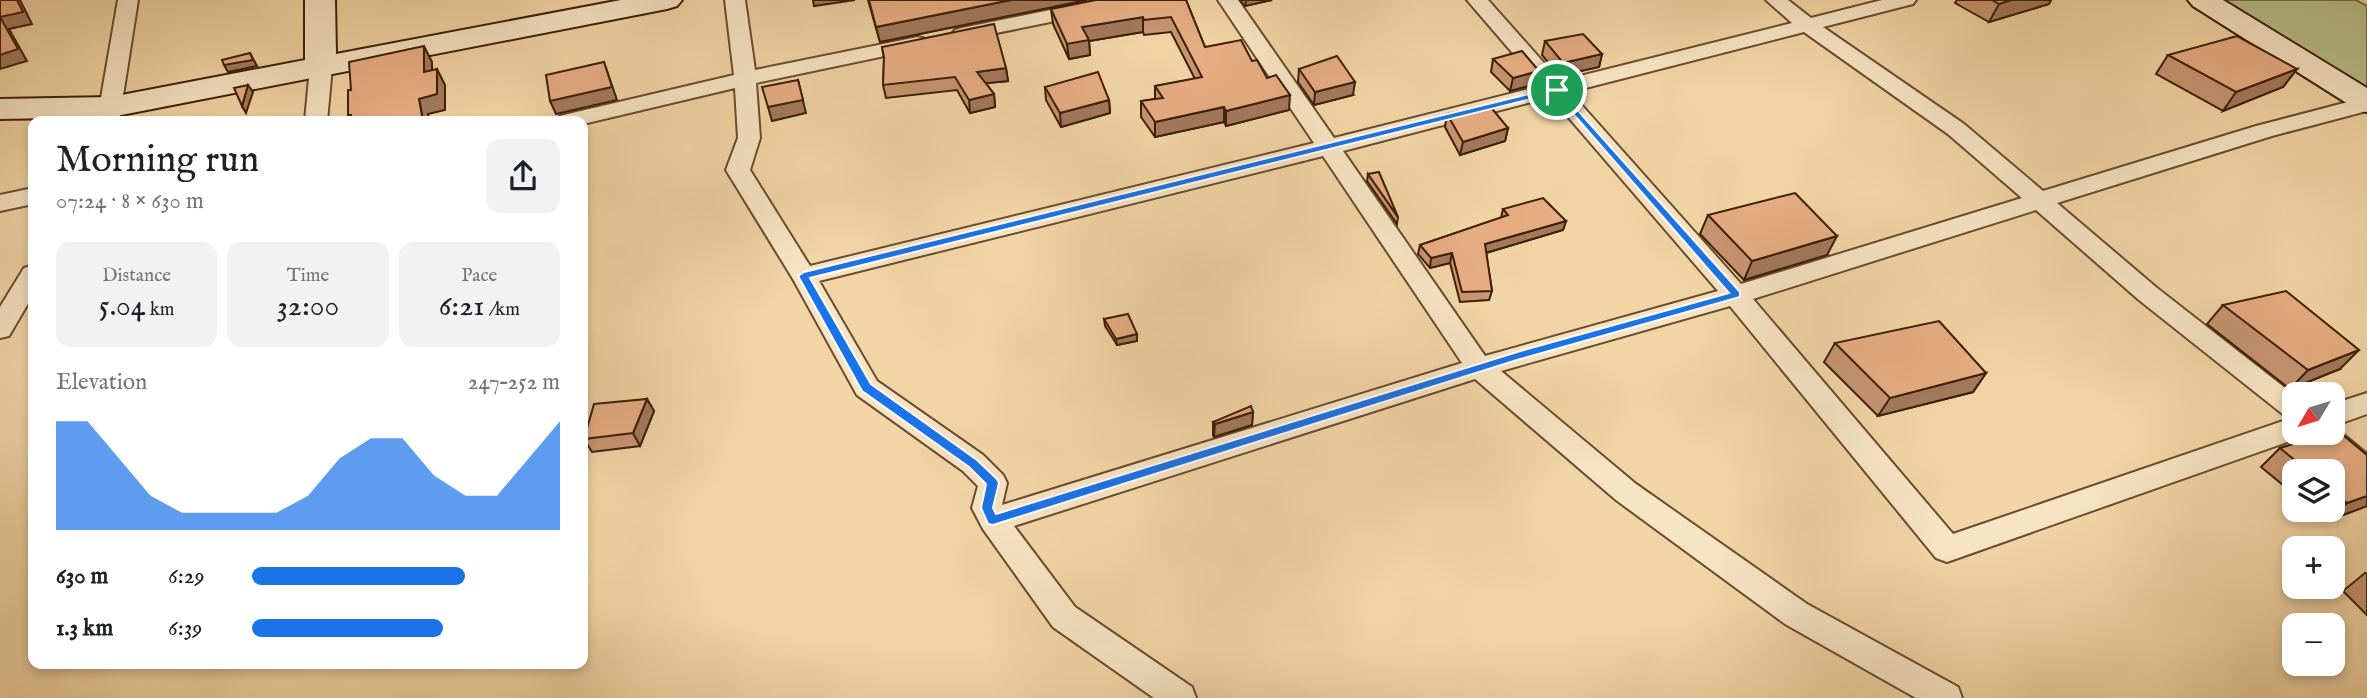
<!DOCTYPE html>
<meta charset="utf-8">
<style>
:root{--surface:#fff;--page:#f2f2f2;--text:#202124;--muted:#757577;--accent:#1a73e8}
body{margin:0;font-family:"IM FELL English",serif;background:var(--page);color:var(--text);height:100vh;display:flex;flex-direction:column;font-size:26px;white-space:nowrap}
*{box-sizing:border-box;margin:0}
p{font-size:23px;color:var(--muted)}
.icon{flex:none;width:38px;height:38px;fill:none;stroke:currentColor;stroke-width:2;stroke-linecap:round;stroke-linejoin:round}
.map{position:relative;flex:1;overflow:hidden}
.panel{position:absolute;left:28px;top:116px;width:560px;height:553px;display:flex;flex-direction:column;background:var(--surface);border-radius:14px;box-shadow:0 4px 10px #0003}
.panel>*{flex:none}
.needle{width:46px;rotate:232deg}
.fabs{position:absolute;left:2282px;top:382px;display:grid;gap:14px}
.fabs a{display:grid;place-items:center;width:63px;height:63px;border-radius:14px;background:var(--surface);box-shadow:0 4px 10px #0003;font-size:35px}
.pin{position:absolute;display:grid;place-items:center;width:60px;height:60px;color:#fff;margin:-30px;border:4px solid #fff;border-radius:50%;box-shadow:0 2px 7px #0007}
.round{display:grid;place-items:center;flex:none;width:74px;height:74px;border-radius:14px;background:var(--page)}
.head{display:flex;align-items:center;justify-content:space-between;height:119px;padding:0 28px}
h1{font-size:38px;font-weight:600;line-height:52px}
.metrics{display:grid;grid-template-columns:repeat(3,1fr);gap:10px;height:119px;padding:7px 28px}
.metrics div{display:grid;align-content:center;border-radius:14px;background:var(--page);text-align:center}
.metrics b{font-size:30px;font-weight:600}
.metrics small{font-size:19px;font-weight:400}
.metrics p{font-size:19px}
.chart{height:196px;padding:14px 28px}
.chart p{display:flex;justify-content:space-between}
.chart svg{width:100%;height:126px;margin-top:7px;fill:var(--accent);opacity:.7}
ul{padding:0 28px;list-style:none;font-size:23px}
li{display:grid;grid-template-columns:112px 84px 1fr;align-items:center;height:52px}
li i{height:18px;border-radius:9px;background:var(--accent)}
.map>svg:first-child{display:block}
.green{fill:#b8be88;stroke:#7a6e48;stroke-width:2}
.lines{fill:none;stroke-linecap:round;stroke-linejoin:round}
.minor-casing{stroke:#6a4c2e;stroke-width:4}
.secondary-casing{stroke:#3d1e07;stroke-width:4}
.minor{fill:#f7e4c4;fill-rule:evenodd}
.secondary{fill:#f7e4c4;fill-rule:evenodd}
.wall{fill:#c79571;stroke:#3d1e07;stroke-width:2}
.shaded-wall{fill:#a2795c;stroke:#3d1e07;stroke-width:2}
.building{fill:#e7ad83;stroke:#3d1e07;stroke-width:2}
.route{fill:#1a73e8;stroke:#fff;stroke-width:2;fill-rule:evenodd}
</style>
<div class="map">
<svg width="2367" height="698" viewBox="0 0 2367 698">
<rect width="100%" height="100%" fill="#f2d5a5"/>
<filter id="stains"><feTurbulence type="fractalNoise" baseFrequency=".00286" numOctaves="4"/><feColorMatrix values="0 0 0 0 .2 0 0 0 0 .09 0 0 0 0 .02 0 0 0 .5 -.17"/></filter>
<radialGradient id="worn" r=".72"><stop offset=".6" stop-color="#630" stop-opacity="0"/><stop offset="1" stop-color="#630" stop-opacity=".3"/></radialGradient>
<polygon class="green" points="2211,0 2356,0 2367,6 2367,97"/>
<g class="lines">
<g class="minor-casing">
<g id="minor">
<polygon points="118,0 138,0 119,121 97,121"/>
<path d="M725,0h20l10,70 163,-33 7,2 3,4 -3,4 -7,2 -162,34 4,55 -10,32 60,96 504,-123 -96,-143h20l96,138 207,-52 -74,-86h21l72,81 232,-58 -26,-23h22l23,18 71,-18h34l-3,4 -90,23 141,97 79,67 213,-65 111,-29v14l-95,25 -215,67 100,85 137,107v37h12l-2,4 -357,126 -11,-4 -206,-252 -229,65 135,113 171,120 151,83 4,11h-46l-131,-74 -169,-124 -141,-121 -461,147 61,81 117,80 4,11h-42l-101,-71 -70,-98 -11,-21 6,-22 -15,-15 -106,-76 -64,-116 -67,-109 12,-32 -3,-50 -152,36v-3h-26l3,-5 8,-2 166,-39zM1804,32l144,102 74,64 -281,86 -171,-192zM1551,97l167,194 -233,65 -142,-205zM1323,156l139,207 -460,142 5,-22 -4,-8 -20,-20 -106,-74 -58,-100zM2036,210l103,90 150,119 -336,115 -200,-235z"/>
<polygon points="1099,0 1139,0 1136,4 1129,6 962,40 955,38 952,34 955,30 962,28"/>
<polygon points="321,61 328,63 332,67 327,121 305,121 310,67 314,63"/>
<polygon points="33,188 33,204 0,211 0,195"/>
<polygon points="33,265 33,295 9,336 0,338 0,307 24,268"/>
<polygon points="2367,393 2367,414 2333,426 2333,404"/>
<polygon points="2333,426 2367,454 2367,482 2357,479 2311,440 2307,432 2333,432"/>
</g>
</g>
<g class="secondary-casing">
<g id="secondary">
<polygon points="305,0 335,0 336,54 621,0 682,0 677,6 667,9 111,117 0,119 0,99 111,97 305,60"/>
<polygon points="2188,0 2223,0 2367,88 2367,112 2356,109 2193,6"/>
</g>
</g>
<use href="#minor" class="minor"/>
<use href="#secondary" class="secondary"/>
</g>
<g class="wall">
<polygon points="868,0 1087,0 880,42"/>
<polygon points="1186,0 1205,47 1252,61 1267,78 1289,110 1226,126 1224,122 1155,137 1141,117 1141,101 1155,99 1155,86 1195,79 1171,32 1144,35 1143,32 1089,41 1090,55 1069,59 1053,24 1051,9"/>
<polygon points="1240,0 1272,0 1245,6"/>
<polygon points="1957,0 2051,0 2049,4 1989,22 1955,3"/>
<polygon points="1545,41 1602,54 1599,67 1559,76 1542,55"/>
<polygon points="882,47 1006,68 1008,81 986,83 994,94 995,107 970,113 957,90 886,98 883,85 884,59"/>
<polygon points="2168,55 2297,69 2283,87 2223,111 2156,74"/>
<polygon points="1493,59 1539,71 1536,84 1510,91 1491,72"/>
<polygon points="1299,69 1353,95 1314,105 1298,82"/>
<polygon points="1045,87 1109,100 1110,113 1061,127 1046,100"/>
<polygon points="1447,114 1508,128 1505,141 1460,155 1445,127"/>
<polygon points="1368,174 1398,217 1397,224 1367,181"/>
<polygon points="1503,209 1566,221 1563,230 1486,253 1492,291 1489,300 1460,302 1450,263 1430,268 1418,254 1420,245 1501,218"/>
<polygon points="1708,215 1827,255 1744,280 1700,234"/>
<polygon points="2223,305 2340,369 2290,389 2207,324"/>
<polygon points="1104,319 1137,334 1137,341 1117,345 1105,326"/>
<polygon points="1835,343 1986,373 1973,392 1878,416 1824,362"/>
<polygon points="647,399 654,411 640,446 592,452 584,439"/>
<polygon points="1253,412 1252,425 1214,437 1213,435 1213,422"/>
<polygon points="2338,431 2367,455 2367,506 2327,521 2313,509 2333,509 2333,471 2294,471 2294,494 2261,467 2280,448"/>
<polygon points="2365,573 2367,573 2367,615 2343,591"/>
</g>
<g class="shaded-wall">
<polygon points="17,0 20,0 32,24 9,29 27,61 0,69 0,17"/>
<polygon points="813,0 855,0 814,6"/>
<polygon points="1011,0 1087,0 880,42 876,27"/>
<polygon points="1246,0 1272,0 1245,6"/>
<polygon points="2011,0 2051,0 2049,4 1989,22 1999,4"/>
<polygon points="1143,17 1143,32 1089,41 1090,55 1069,59 1067,44 1082,27"/>
<polygon points="424,46 432,62 432,88 424,72"/>
<polygon points="250,53 257,66 228,72 224,65"/>
<polygon points="1602,54 1599,67 1559,76 1563,63"/>
<polygon points="604,62 617,100 556,114 550,101"/>
<polygon points="1006,68 1008,81 979,84 977,72"/>
<polygon points="437,69 445,85 445,110 428,114 429,121 423,121 419,99"/>
<polygon points="2297,69 2283,87 2223,111 2236,92"/>
<polygon points="1539,71 1536,84 1510,91 1513,78"/>
<polygon points="798,80 806,113 772,121 768,107"/>
<polygon points="1355,82 1353,95 1314,105 1315,92"/>
<polygon points="248,85 253,92 246,113 242,106"/>
<polygon points="994,94 995,107 970,113 969,100"/>
<polygon points="1290,95 1289,110 1226,126 1226,111"/>
<polygon points="1109,100 1110,113 1061,127 1060,113"/>
<polygon points="1224,107 1224,122 1155,137 1155,122"/>
<polygon points="1508,128 1505,141 1460,155 1463,142"/>
<polygon points="1566,221 1563,230 1482,254 1485,244"/>
<polygon points="1837,236 1827,255 1744,280 1752,261"/>
<polygon points="1452,253 1450,263 1430,268 1431,258"/>
<polygon points="1137,334 1137,341 1117,345 1116,339"/>
<polygon points="2359,350 2340,369 2290,389 2308,370"/>
<polygon points="1986,373 1973,392 1878,416 1890,398"/>
<polygon points="647,399 654,411 640,446 633,433"/>
<polygon points="1253,412 1252,425 1214,437 1215,424"/>
<polygon points="2367,496 2367,506 2327,521 2347,503"/>
</g>
<g class="building">
<polygon points="0,0 17,0 23,12 0,17 18,49 0,55"/>
<polygon points="869,0 1011,0 876,27"/>
<polygon points="1096,0 1186,0 1205,47 1241,40 1252,61 1257,60 1267,78 1276,75 1290,95 1226,111 1224,107 1155,122 1141,101 1163,98 1155,86 1202,77 1171,17 1144,20 1143,17 1082,27 1089,40 1067,44 1051,9"/>
<polygon points="1992,0 2011,0 1999,4"/>
<polygon points="994,24 1006,68 977,72 994,94 969,100 955,77 883,85 884,57 882,47"/>
<polygon points="1583,34 1602,54 1563,63 1545,41"/>
<polygon points="2237,36 2297,69 2236,92 2168,55"/>
<polygon points="424,46 424,72 437,69 437,94 419,99 423,121 351,121 351,115 348,115 348,90 351,90 349,62"/>
<polygon points="1522,51 1539,71 1513,78 1493,59"/>
<polygon points="250,53 253,60 224,65 222,60"/>
<polygon points="1337,56 1355,82 1315,92 1299,69"/>
<polygon points="604,62 612,87 550,101 546,75"/>
<polygon points="1098,72 1109,100 1060,113 1045,87"/>
<polygon points="798,80 803,100 768,107 762,87"/>
<polygon points="248,85 242,106 234,88"/>
<polygon points="1489,105 1508,128 1463,142 1447,114"/>
<polygon points="1379,172 1398,217 1368,174"/>
<polygon points="1795,193 1837,236 1752,261 1708,215"/>
<polygon points="1543,198 1566,221 1485,244 1492,291 1462,292 1452,253 1431,258 1420,245 1508,215 1503,209"/>
<polygon points="2286,291 2359,350 2308,370 2223,305"/>
<polygon points="1128,314 1137,334 1116,339 1104,319"/>
<polygon points="1939,321 1986,373 1890,398 1835,343"/>
<polygon points="647,399 633,433 584,439 594,404"/>
<polygon points="1251,406 1253,412 1215,424 1213,422"/>
<polygon points="2338,431 2367,455 2367,496 2347,503 2333,491 2333,471 2308,471 2280,448"/>
</g>
<path class="route" d="M1557,87l183,205v5l-223,63 -524,165 -5,-1 -7,-16 5,-24 -17,-17 -107,-76 -64,-115 6,-4zM1555,93l174,200 -212,59 -521,162 -3,-6 6,-25 -2,-4 -20,-19 -106,-76 -61,-106z"/>
<rect width="100%" height="100%" filter="url(#stains)"/>
<rect width="100%" height="100%" fill="url(#worn)"/>
</svg>
<div class="fabs">
<a><svg class="needle" viewBox="-14 -14 28 28"><path d="M0-13l5 13h-10z" fill="#e53935"/><path d="M0 13l5-13h-10z" fill="#757577"/></svg></a>
<a><svg class="icon" aria-label="layers" viewBox="0 0 24 24"><path d="M12 4l9 5-9 5-9-5zM3 14l9 5 9-5"/></svg></a>
<a>+</a>
<a>−</a>
</div>
<div class="pin" style="left:1557px;top:90px;background:#1e9e55"><svg class="icon" aria-label="arrive" viewBox="0 0 24 24"><path d="M6 21V4h12l-3 4 3 4H6"/></svg></div>
<section class="panel">
<div class="head"><div><h1>Morning run</h1><p>07:24 · 8 × 630 m</p></div><a class="round"><svg class="icon" aria-label="share" viewBox="0 0 24 24"><path d="M12 15V3M7 8l5-5 5 5M5 13v7h14v-7"/></svg></a></div>
<div class="metrics">
<div><p>Distance</p><b>5.04<small> km</small></b></div>
<div><p>Time</p><b>32:00</b></div>
<div><p>Pace</p><b>6:21<small> /km</small></b></div>
</div>
<div class="chart"><p><span>Elevation</span>247–252 m</p>
<svg viewBox="0 0 160 44" preserveAspectRatio="none"><path d="M0 44V6L10 6L20 19L30 32L40 38L50 38L60 38L70 38L80 32L90 19L100 12L110 12L120 25L130 32L140 32L150 19L160 6V44z"/></svg>
</div>
<ul>
<li><b>630 m</b>6:29<i style="width:69%"></i></li>
<li><b>1.3 km</b>6:39<i style="width:62%"></i></li>
</ul>
</section>
</div>
